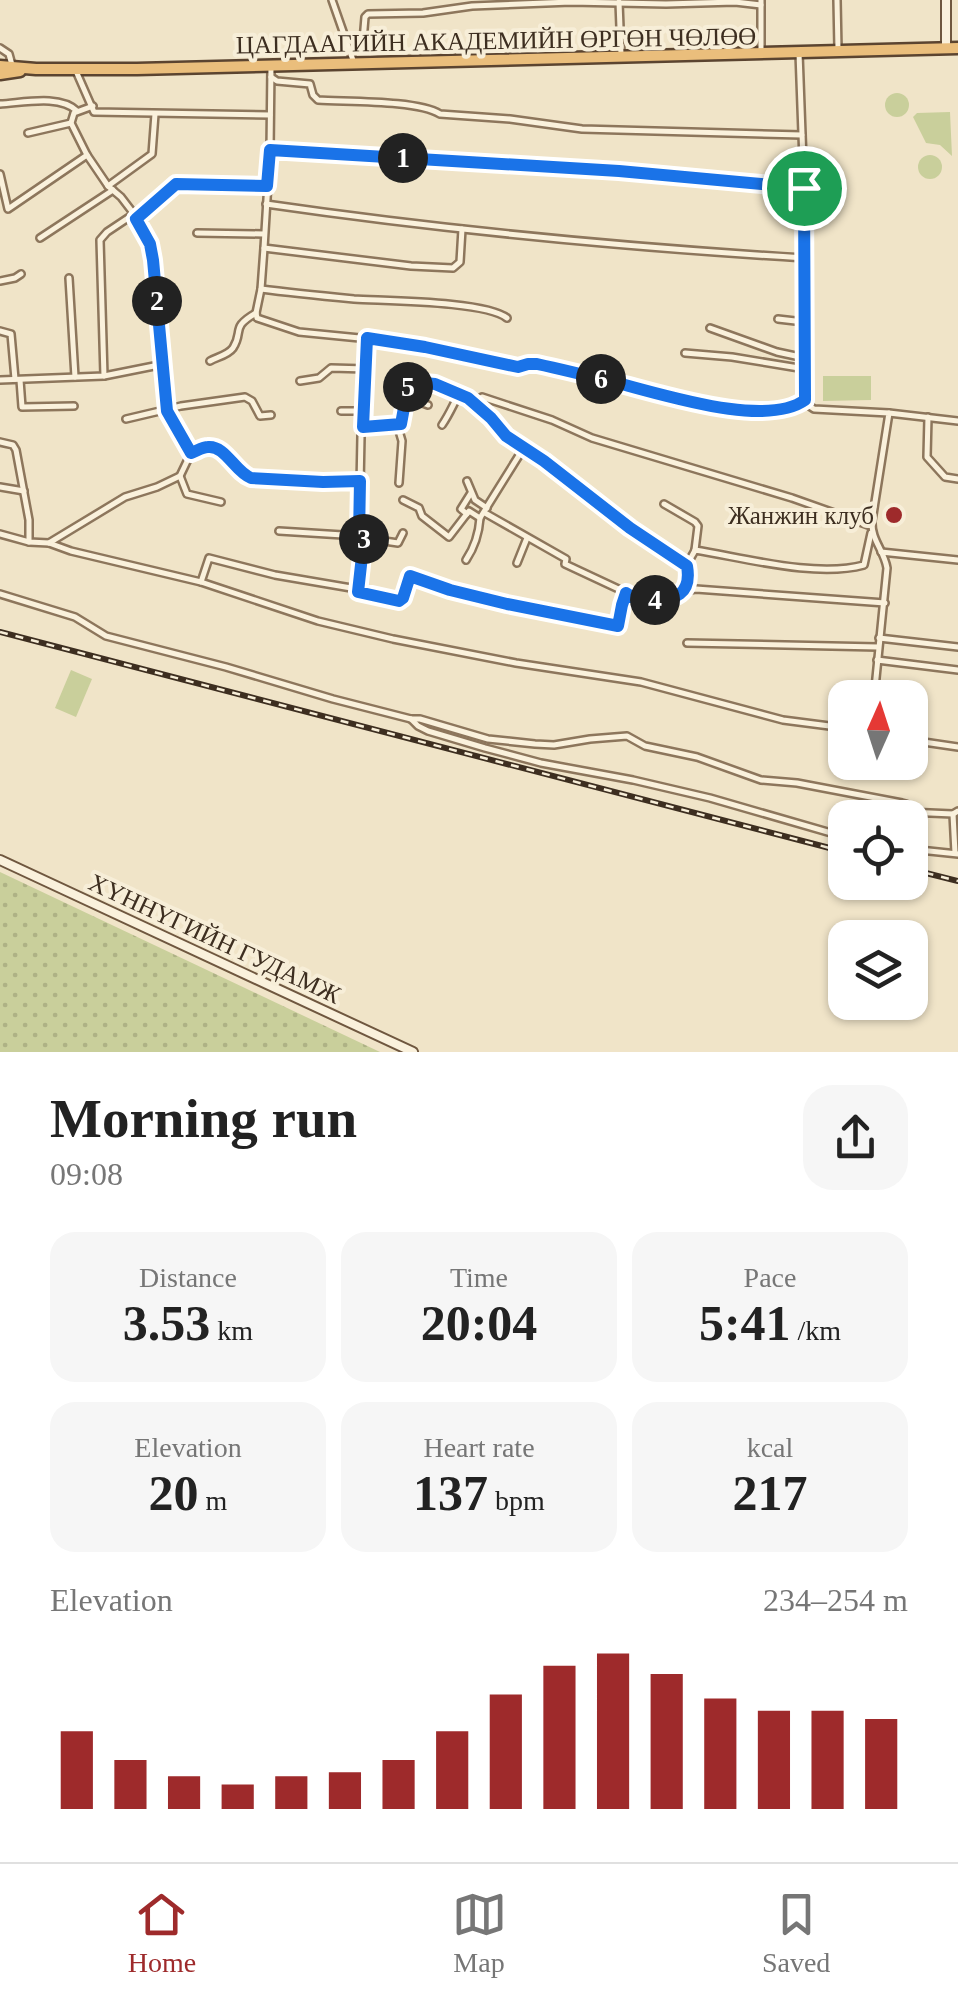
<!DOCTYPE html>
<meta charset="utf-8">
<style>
:root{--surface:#fff;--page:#f6f6f6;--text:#222;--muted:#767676;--line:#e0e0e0;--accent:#9e2a2b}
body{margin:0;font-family:"Times New Roman",serif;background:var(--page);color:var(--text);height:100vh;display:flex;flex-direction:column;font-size:38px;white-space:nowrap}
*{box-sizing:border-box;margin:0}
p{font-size:32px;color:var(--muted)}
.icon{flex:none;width:55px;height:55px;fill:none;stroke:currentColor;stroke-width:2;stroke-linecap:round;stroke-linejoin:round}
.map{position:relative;height:1052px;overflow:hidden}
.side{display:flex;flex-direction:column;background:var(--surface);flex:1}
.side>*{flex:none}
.needle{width:65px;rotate:3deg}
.buttons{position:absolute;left:828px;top:680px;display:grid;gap:20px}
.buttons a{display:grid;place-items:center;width:100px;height:100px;border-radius:20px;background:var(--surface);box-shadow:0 2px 8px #0004;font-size:50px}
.pin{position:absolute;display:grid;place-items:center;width:85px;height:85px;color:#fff;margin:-42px;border:5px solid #fff;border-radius:50%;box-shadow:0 2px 10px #0007}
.km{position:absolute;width:50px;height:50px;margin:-25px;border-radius:50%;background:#222;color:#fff;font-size:28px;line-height:50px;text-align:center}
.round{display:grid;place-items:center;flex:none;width:105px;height:105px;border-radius:30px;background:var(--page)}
.head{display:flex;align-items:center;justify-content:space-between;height:170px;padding:0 50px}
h1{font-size:55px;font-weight:600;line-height:75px}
.metrics{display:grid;grid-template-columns:repeat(3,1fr);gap:15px;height:170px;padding:10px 50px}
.metrics div{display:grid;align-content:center;border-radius:25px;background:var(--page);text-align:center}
.metrics b{font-size:50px;font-weight:600}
.metrics small{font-size:28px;font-weight:400}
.metrics p{font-size:28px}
.chart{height:280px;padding:20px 50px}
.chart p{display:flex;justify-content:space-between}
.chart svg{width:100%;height:180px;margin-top:10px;stroke:var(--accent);stroke-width:6}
.tab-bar{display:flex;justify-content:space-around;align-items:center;height:140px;border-top:2px solid var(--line);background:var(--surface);font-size:28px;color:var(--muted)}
.tab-bar a{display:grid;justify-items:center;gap:5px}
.tab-bar .current{color:var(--accent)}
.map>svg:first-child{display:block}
.grass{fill:#c9cf9b}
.park{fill:url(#park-dots)}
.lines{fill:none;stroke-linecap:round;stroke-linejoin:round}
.minor-casing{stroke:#8d765c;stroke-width:10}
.secondary-casing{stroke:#6f573f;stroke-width:12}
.trunk-casing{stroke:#5b4430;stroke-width:15}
.minor{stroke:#faf1dc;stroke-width:5}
.secondary{stroke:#faf1dc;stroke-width:8}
.trunk{stroke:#eabe7c;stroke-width:10}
.rail-casing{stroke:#3d2e20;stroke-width:6}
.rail{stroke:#f7eed8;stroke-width:2.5;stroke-dasharray:8;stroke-linecap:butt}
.route-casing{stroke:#fff;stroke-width:20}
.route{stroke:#1a73e8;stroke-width:12}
.poi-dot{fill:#9e2a2b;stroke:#f7eed8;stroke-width:4}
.labels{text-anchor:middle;stroke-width:8;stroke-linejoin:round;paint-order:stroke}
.street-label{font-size:25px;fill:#3d2e20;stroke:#f7eed8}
.poi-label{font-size:25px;fill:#3d2e20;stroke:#f7eed8;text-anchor:end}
</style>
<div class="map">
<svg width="958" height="1052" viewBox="0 0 958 1052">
<defs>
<pattern id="park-dots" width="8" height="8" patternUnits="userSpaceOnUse" patternTransform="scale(2.5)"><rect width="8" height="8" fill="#c9cf9b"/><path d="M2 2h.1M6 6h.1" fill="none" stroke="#aeb285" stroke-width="1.8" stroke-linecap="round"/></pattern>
</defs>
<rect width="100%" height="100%" fill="#f0e4c8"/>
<g class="grass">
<circle cx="897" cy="105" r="12"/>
<polygon points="950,112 952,156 940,145 926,143 913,117 917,113"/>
<circle cx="930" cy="167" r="12"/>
<polygon points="823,376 871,376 871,400 823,401"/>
<polygon points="71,670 92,679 76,717 55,708"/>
</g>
<polygon class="park" points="0,872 380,1052 0,1052"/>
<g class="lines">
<g class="minor-casing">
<g id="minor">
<polyline points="332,0 354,63"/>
<polyline points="761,0 761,52"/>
<polyline points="837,0 838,49"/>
<polyline points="619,2 621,54"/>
<polyline points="0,48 9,54 12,65"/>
<polyline points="351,51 363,41 365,17 368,14 423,13 472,6 571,2 666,4 735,2 761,5"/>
<path d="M799,53l5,135 1,212 3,5 6,4 75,4 -17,108c-1,19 12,29 15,47l-13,130"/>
<path d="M271,66l-1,84 -6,98 -3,41 -5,24 1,5 42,14 91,9 129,26 9,-4 24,4c54,13 209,65 253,33"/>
<polyline points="76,71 94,112 270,115"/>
<path d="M271,77l6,4 33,3 3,11 5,5c29,2 99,0 122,14l70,5 72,10 220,6"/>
<path d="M0,104c22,-1 60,-10 77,7"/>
<polyline points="28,133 71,123"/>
<polyline points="270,150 619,171 804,188"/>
<polyline points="0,174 8,209 87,155"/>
<polyline points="108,186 152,154 155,114"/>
<path d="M266,204c179,26 358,43 538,54"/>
<polyline points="136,219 176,184 267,186"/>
<polyline points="197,233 264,234"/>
<polyline points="40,238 113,190"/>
<polyline points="264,248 411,266 453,268 460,262 462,229"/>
<polyline points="69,278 75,377"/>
<polyline points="0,281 15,278 21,274"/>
<path d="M261,289c31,4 62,7 93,10 32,2 132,2 153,19"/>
<polyline points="778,319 804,322"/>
<polyline points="710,328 777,352 805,358"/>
<polyline points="0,331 11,334 15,379"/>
<path d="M367,338l-6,98 -2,100 5,2 -6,55 41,8 4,-3 7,-21 40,13 57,14 111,22 3,-21 6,-12c14,12 58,12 62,-13 1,-5 -2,-10 -1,-15 1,-6 5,-10 7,-15 50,8 121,28 169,15l7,-32"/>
<polyline points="685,353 732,357 805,369"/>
<path d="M210,361c7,-4 18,-6 23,-13 11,-17 -3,-20 23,-35"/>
<polyline points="104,376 100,240 107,232 134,214"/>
<polyline points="0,380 104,376 164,364"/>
<polyline points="20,380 22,407 74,406"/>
<polyline points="300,381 319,378 331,368 366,369"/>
<polyline points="407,397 428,405"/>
<polyline points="474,402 482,397 552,420 592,438 792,498 871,526"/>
<polyline points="341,411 364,411"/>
<polyline points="889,413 958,421"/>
<polyline points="928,417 927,457 945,477 958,479"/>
<polyline points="126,419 181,406 245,397 252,401 260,416 271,415"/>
<path d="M442,425c7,-10 11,-20 17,-31"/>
<polyline points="363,427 397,424"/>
<polyline points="0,442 13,445 16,450 29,520 29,542"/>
<path d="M191,453c5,-2 11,-6 17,-6 16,-2 27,25 43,31l72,4 36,-1"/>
<polyline points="180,476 187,494 221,502"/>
<polyline points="467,481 475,500 487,508"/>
<polyline points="399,483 402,441 397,424 401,424 408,386 413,382 435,384 468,397 491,418 506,437 544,461 630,528 687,567"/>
<polyline points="0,487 24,491"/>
<polyline points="403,500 419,508 422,516 449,537 469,511 480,518 523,449"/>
<polyline points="664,504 695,522 698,526 695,550"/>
<polyline points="485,513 566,559 565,564 627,593"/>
<polyline points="467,514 461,509 471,493"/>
<polyline points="279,531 359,536"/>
<polyline points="0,534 29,542 49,543 71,551 201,582 318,621 393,639 516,663 641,682 783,720 845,728"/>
<polyline points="364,538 398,543 403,533"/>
<polyline points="49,543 125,497 157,487 180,476 191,453 167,411 150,244 134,214 121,197 108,186 87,155 71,123 74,113 93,106"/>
<polyline points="881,552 958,560"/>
<path d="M466,560c8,-12 13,-27 14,-42"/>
<polyline points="517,563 527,538"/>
<polyline points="201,582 209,558 275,575 357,589"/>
<polyline points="684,591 696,589 885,603"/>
<polyline points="0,594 75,617 106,636 226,667 333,699 411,719 420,719 488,739 535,744 554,745 590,739 627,736 645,746 697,757 761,780 797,783 902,803 906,804 907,812 953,814 958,811"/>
<polyline points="879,638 958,647"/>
<polyline points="687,643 878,647"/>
<polyline points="877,660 958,670"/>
<polyline points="411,719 418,726 428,731 485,748 541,763 633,780 710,798 845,837"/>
<polyline points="910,740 958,747"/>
<polyline points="953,814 955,853"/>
<polyline points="910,849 958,854"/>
</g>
</g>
<g class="secondary-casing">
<g id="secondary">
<polyline points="946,49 946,0"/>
<polyline points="0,860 413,1052"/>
</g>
</g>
<g class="trunk-casing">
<g id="trunk">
<polyline points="0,66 36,69 137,69 958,48"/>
<polyline points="0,74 20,71"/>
</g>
</g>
<use href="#minor" class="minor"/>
<use href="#secondary" class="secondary"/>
<use href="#trunk" class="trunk"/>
<g class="rail-casing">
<g id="rail">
<polyline points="0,632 845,852"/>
<polyline points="910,869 958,881"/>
</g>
</g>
<use href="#rail" class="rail"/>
</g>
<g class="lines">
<g class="route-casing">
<path id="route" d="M270,150l349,21 185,17 1,212c-39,28 -140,-5 -184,-16 -28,-7 -56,-14 -84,-20h-9l-10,3 -93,-20 -58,-9 -4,89 38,-3 7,-38 6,-4 21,2 33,14 23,20 15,18 38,25 86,67 57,38c5,28 -12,35 -36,34 -11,-1 -16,0 -25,-7l-4,12 -4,21 -111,-22 -57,-14 -40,-14 -7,22 -4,3 -41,-9 6,-54 -5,-2 1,-55 -37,1 -72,-4c-16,-6 -26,-33 -43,-31 -6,0 -11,4 -17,6l-24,-42 -14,-151 -3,-16 -14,-25 40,-35 91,2z"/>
</g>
<use href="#route" class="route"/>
</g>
<circle class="poi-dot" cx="894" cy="515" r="10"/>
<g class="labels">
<g class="street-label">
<text transform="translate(496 40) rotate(-1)" y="9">ЦАГДААГИЙН АКАДЕМИЙН ӨРГӨН ЧӨЛӨӨ</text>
<text transform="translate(215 938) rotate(25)" y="9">ХҮННҮГИЙН ГУДАМЖ</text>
</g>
<g class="poi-label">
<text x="874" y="524">Жанжин клуб</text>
</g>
</g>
</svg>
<div class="buttons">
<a><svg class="needle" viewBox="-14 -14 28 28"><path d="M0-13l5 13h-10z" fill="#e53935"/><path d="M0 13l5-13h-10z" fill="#767676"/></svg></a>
<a><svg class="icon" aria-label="locate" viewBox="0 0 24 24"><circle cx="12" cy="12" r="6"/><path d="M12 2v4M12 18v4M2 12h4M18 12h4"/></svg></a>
<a><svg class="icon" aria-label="layers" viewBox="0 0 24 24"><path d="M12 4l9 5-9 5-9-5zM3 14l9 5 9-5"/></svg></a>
</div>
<div class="pin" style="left:804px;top:188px;background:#1e9e55"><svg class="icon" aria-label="arrive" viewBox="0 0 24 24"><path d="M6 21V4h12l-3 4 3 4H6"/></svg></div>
<b class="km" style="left:403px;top:158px">1</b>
<b class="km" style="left:157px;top:301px">2</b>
<b class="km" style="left:364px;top:539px">3</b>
<b class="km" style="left:655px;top:600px">4</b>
<b class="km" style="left:408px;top:387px">5</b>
<b class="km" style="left:601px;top:379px">6</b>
</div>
<section class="side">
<div class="head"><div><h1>Morning run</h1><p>09:08</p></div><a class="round"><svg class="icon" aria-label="share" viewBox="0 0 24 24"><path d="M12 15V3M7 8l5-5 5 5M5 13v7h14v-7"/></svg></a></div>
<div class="metrics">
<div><p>Distance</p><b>3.53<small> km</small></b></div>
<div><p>Time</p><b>20:04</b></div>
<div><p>Pace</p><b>5:41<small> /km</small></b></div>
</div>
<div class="metrics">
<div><p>Elevation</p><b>20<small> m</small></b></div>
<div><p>Heart rate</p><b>137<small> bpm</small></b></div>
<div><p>kcal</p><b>217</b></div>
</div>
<div class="chart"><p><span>Elevation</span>234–254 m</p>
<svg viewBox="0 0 160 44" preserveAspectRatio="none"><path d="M5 44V25M15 44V32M25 44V36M35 44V38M45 44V36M55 44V35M65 44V32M75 44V25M85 44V16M95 44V9M105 44V6M115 44V11M125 44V17M135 44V20M145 44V20M155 44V22"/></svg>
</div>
</section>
<nav class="tab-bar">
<a class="current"><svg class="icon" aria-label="home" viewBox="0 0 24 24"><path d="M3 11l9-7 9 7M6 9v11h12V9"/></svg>Home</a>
<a><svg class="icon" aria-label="map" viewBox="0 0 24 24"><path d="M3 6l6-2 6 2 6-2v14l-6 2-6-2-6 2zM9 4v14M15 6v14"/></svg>Map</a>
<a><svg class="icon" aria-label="saved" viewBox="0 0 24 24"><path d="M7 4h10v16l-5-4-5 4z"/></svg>Saved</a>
</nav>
